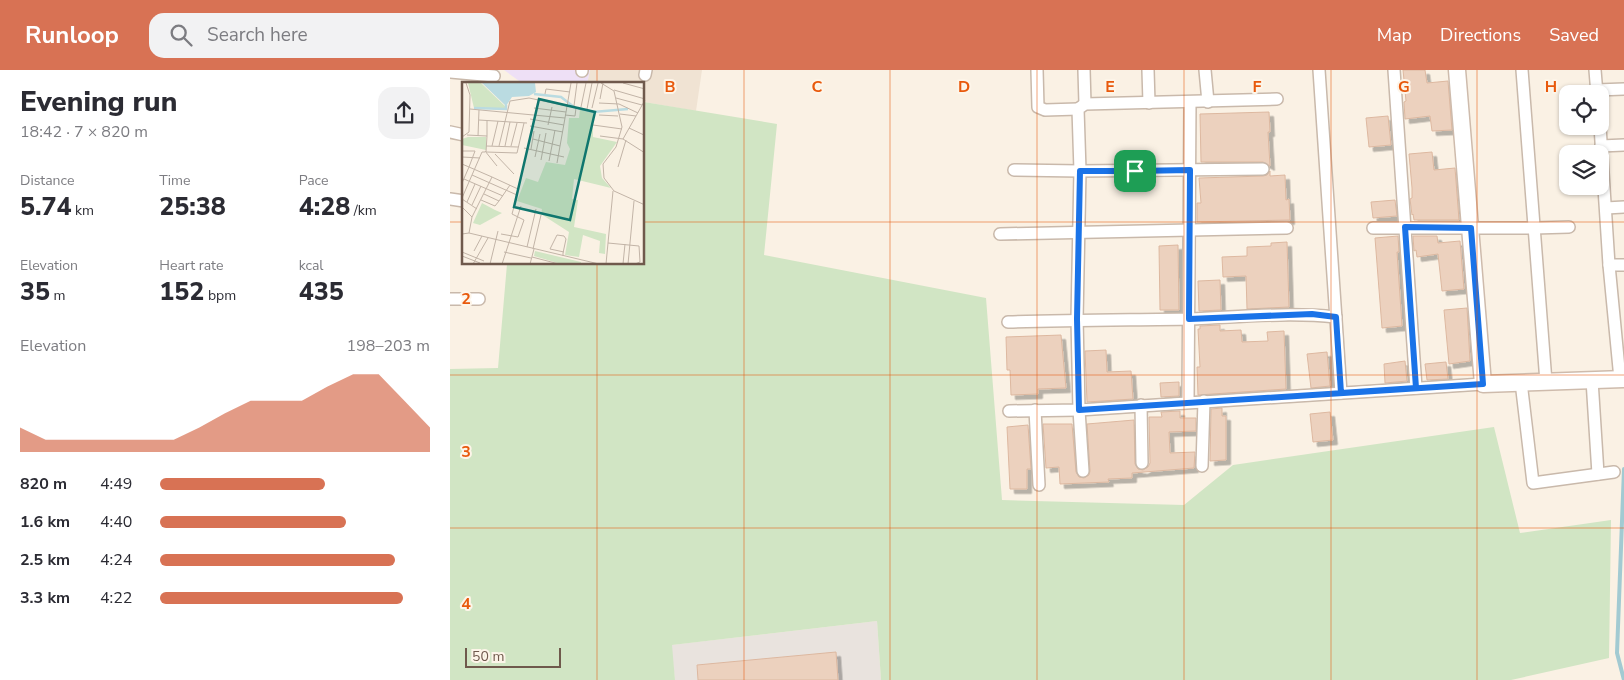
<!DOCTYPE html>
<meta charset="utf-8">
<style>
:root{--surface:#fff;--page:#f2f2f3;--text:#2b2b33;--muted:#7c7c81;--accent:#d87254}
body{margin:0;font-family:"Nunito Sans",sans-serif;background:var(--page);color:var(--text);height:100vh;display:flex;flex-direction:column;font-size:19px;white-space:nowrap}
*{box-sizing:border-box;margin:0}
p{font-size:16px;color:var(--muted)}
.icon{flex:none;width:28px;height:28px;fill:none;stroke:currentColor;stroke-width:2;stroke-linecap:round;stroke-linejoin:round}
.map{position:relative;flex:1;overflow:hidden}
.sheet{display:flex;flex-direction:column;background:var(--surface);width:450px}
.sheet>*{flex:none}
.tools{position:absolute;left:1109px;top:15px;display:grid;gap:10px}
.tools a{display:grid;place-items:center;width:50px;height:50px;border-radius:10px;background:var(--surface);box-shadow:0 1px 4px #0004;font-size:25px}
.scale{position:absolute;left:15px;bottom:12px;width:96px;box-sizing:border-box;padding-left:5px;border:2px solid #6f594c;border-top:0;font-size:14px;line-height:18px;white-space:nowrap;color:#6f594c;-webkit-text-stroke:4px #fdf5e9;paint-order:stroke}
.pin{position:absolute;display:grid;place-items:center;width:42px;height:42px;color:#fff;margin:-21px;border-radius:10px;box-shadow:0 2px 8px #0006}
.round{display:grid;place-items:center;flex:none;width:52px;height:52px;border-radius:15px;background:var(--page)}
.head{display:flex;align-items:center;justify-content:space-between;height:85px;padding:0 20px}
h1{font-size:28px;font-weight:800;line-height:38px}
.figures{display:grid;grid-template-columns:repeat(3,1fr);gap:8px;height:85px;padding:5px 20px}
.figures div{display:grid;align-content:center}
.figures b{font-size:25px;font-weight:800}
.figures small{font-size:14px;font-weight:400}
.figures p{font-size:14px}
.chart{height:140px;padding:10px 20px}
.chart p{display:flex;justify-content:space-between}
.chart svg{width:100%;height:90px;margin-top:5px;fill:var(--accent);opacity:.7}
ul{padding:0 20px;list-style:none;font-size:16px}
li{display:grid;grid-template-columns:80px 60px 1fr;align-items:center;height:38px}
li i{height:12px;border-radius:6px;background:var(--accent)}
header{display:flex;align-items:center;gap:30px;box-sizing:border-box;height:70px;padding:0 25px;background:var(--accent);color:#fff}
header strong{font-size:24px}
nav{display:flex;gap:28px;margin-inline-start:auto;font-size:18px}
.search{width:350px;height:45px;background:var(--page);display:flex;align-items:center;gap:12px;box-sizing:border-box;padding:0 18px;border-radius:15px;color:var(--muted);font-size:19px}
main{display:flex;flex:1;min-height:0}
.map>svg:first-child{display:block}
.residential{fill:#f0e3d3}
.industrial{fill:#e9e3de}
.education{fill:#eee0f6}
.green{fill:#d1e5c4}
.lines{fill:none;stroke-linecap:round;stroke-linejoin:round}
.stream{stroke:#a2cad2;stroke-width:4}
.building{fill:#ecd1be;stroke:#ddb8a0;filter:url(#shadow)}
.street-casing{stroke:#c9b9ab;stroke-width:14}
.secondary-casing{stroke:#cebbac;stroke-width:19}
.street{stroke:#fff;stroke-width:11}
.secondary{stroke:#fff;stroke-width:16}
.route-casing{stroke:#fff;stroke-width:10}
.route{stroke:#1a73e8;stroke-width:6}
.grid{fill:none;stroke:#e8590c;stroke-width:1;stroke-opacity:0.55}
.inset-river{fill:none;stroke:#badbe1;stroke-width:2.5}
.inset-road{fill:none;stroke:#c2b4a7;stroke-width:1}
.view{fill:#0f766e;fill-opacity:0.15;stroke:#0f766e;stroke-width:2.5}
.inset-edge{fill:none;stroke:#6f594c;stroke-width:2.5}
.grid-label{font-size:16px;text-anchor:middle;font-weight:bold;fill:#e8590c;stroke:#fdf5e9;stroke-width:4;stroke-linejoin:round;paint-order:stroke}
</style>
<header>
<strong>Runloop</strong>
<div class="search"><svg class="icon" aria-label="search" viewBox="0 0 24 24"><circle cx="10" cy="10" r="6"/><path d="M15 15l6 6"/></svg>Search here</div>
<nav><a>Map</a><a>Directions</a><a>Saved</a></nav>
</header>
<main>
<section class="sheet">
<div class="head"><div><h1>Evening run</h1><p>18:42 · 7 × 820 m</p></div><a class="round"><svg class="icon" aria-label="share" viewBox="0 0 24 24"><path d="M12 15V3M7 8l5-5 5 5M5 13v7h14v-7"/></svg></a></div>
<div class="figures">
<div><p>Distance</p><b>5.74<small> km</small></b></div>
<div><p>Time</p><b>25:38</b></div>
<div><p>Pace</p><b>4:28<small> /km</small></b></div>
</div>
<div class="figures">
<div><p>Elevation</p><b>35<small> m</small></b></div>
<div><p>Heart rate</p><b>152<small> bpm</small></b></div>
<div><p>kcal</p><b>435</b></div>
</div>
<div class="chart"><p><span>Elevation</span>198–203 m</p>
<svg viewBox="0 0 160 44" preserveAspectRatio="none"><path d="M0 44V32L10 38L20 38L30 38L40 38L50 38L60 38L70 32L80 25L90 19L100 19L110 19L120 12L130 6L140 6L150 19L160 32V44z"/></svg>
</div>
<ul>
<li><b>820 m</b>4:49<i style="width:61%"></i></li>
<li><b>1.6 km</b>4:40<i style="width:69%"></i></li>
<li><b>2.5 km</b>4:24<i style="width:87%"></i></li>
<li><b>3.3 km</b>4:22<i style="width:90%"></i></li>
</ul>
</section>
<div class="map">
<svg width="1174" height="610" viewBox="0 0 1174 610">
<defs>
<filter id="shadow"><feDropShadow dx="4.5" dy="4.5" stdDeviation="0" flood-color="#0004"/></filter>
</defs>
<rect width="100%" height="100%" fill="#faf1e4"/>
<polygon class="residential" points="140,0 252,0 246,41 194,32 194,14 137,14"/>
<polygon class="industrial" points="427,551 431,610 225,610 221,575"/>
<polygon class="education" points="54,0 140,0 137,14 72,13"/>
<polygon class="green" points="194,32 327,54 314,185 536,228 552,430 734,435 783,395 1044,357 1070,463 1161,450 1159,588 1061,610 431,610 427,551 222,575 225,610 0,610 0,299 48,298 57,194 194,194"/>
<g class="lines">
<polyline class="stream" points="1174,610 1167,583 1174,399"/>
</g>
<g class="building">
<polygon points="953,0 975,0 977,13 998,11 1002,60 982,61 980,46 955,49 954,32 956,31"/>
<polygon points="819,42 820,62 818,62 820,96 813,92 751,92 750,44"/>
<polygon points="938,46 941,75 919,77 916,48"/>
<polygon points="982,82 984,100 1005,98 1009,150 964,150 963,144 962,145 960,129 962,128 962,118 959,84"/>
<polygon points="820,101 820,106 835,105 836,130 839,129 840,150 747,152 747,133 751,133 749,108 813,106 817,105"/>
<polygon points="945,130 947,146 923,148 921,132"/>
<polygon points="948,166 949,182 947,182 952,256 932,258 925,168"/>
<polygon points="963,166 987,166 988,173 1010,171 1014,219 992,221 988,184 967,187 966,180 964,181"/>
<polygon points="837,172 839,237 797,239 796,206 773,207 772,187 797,186 797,177 821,176 821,173"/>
<polygon points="728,175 729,240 710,240 709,176"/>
<polygon points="770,210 771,240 749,241 748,211"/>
<polygon points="1017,238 1020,291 999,294 994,240"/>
<polygon points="770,255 770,261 791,260 792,272 818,271 817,262 834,261 836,319 748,325 747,297 750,297 748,259 750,259 750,256"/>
<polygon points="611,265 616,318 588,319 588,324 561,325 560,300 557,300 556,267"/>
<polygon points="656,280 657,302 681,301 683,329 637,332 635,281"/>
<polygon points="877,282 880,316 861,318 857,284"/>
<polygon points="955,291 957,311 935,313 934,294"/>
<polygon points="996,292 998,309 977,310 975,294"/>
<polygon points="729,312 729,326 711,327 710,313"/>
<polygon points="772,338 772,346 776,346 776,390 760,391 761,339"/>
<polygon points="730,341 730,348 746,348 746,361 719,362 720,383 745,382 744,398 682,403 682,408 658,409 659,412 610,414 609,397 596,398 593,354 622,354 626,402 629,407 634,408 639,405 640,401 637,354 684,350 685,394 688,399 693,400 698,397 700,393 699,347 712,347 711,342"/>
<polygon points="880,342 883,370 863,372 860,344"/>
<polygon points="578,355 581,399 577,399 577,419 560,419 557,357"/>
<polygon points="386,582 388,610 248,610 247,595"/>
</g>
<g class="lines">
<g class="street-casing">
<g id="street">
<polyline points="587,0 588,37 595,40 628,39"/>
<polyline points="634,0 635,34"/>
<polyline points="698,0 699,33"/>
<polyline points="755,0 758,32"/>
<polyline points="869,0 891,323"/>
<polyline points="944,0 966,318"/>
<polyline points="1072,0 1096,312"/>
<polyline points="1145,0 1147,24"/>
<polyline points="132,1 132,0"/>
<polyline points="0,2 44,6"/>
<polyline points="195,5 196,0"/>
<polyline points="1147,20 1174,19"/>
<polyline points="1150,56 1159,195 1170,309"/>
<polyline points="0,62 14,65"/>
<polyline points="1151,76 1174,75"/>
<polyline points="564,100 630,101 813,99"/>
<polyline points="0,129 14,131"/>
<polyline points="1156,138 1174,137"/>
<polyline points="923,158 1084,158 1119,157"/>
<polyline points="550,164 837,158"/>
<polyline points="1159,195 1174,195"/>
<polyline points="0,229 29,229"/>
<path d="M558,252c61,-2 122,-2 183,-3 48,-2 97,-7 145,-2"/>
<polyline points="1142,310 1148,404"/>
<polyline points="1071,312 1083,413 1164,402"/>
<polyline points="738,332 740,32"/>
<polyline points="691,335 692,393"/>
<polyline points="585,340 589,415"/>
<polyline points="559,341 629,340 1033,314"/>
<polyline points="752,396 754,331"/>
<polyline points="633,401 629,340 627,249 630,101 628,39 635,34 827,29"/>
</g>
</g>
<g class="secondary-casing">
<polyline id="secondary" points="1007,0 1033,314 1174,309"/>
</g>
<use href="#street" class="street"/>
<use href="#secondary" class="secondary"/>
</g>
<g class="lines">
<g class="route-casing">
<polyline id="route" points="685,101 630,101 627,249 629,340 1033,314 1021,158 955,157 966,318 891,323 886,247 862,244 739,249 740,100 685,101"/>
</g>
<use href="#route" class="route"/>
</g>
<path class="grid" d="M147,0v14M294,0v610M440,0v610M587,0v610M734,0v610M881,0v610M1027,0v610M0,152h14M194,152h980M147,194v416M0,305h1174M0,458h1174"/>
<g transform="translate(12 12)">
<rect width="182" height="182" fill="#faf1e4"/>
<path d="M6,1h13l25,24 -1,3 -31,-2zM118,27l13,4v24l24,5 -17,24 2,12 9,10 -37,-9 -2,20 6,1 -4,27 32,7 -1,20 -6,-1 1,-12 -17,-6 -4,22 -14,-2 4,-23 -28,-18 1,-5 -25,-8 9,-23 12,4 8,-20 19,3 5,-16 -3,-6 2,-25h10zM6,55h18v13l-24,-5v-6zM20,121l13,7 7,3 -22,12 -7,-2zM73,169l46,11v2h-20l-27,-8z" fill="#d1e5c4"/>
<path d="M20,1h53l1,9 -7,4 -17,1 -6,9z" fill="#badbe1"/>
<path class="inset-river" d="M72,12l27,3 13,10M12,26l32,1v-4M116,26l15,4 35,-3"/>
<path class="inset-road" d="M139,1l13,8 8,36 -6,20 -13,17 1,14 10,13 31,14M161,1l22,6M152,8l31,9M83,12l1,-5 24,3M154,16l26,7M138,17l3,-16M137,21l20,1 19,9M112,24l3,-23M119,25l5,-24M72,26l32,4M130,26l6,-25M8,27l95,9 6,-35M125,27l5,-26M158,32l16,2M103,33l10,1 1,-8M137,33l19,1M68,37l34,6M17,38l48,3M86,43l4,-18M131,43l29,4M68,44l33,6M167,46l15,7M5,53l20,1 -1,16 31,1 7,-30M16,54l1,-26M25,54v-15M138,54l23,3 22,14M0,55l7,-5 1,-37 -4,-12M71,57l27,7M161,57l22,-39M24,64l32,1M30,64l6,-25M37,64l11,-45 19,-3 38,8M43,64l5,-24M49,64l6,-23M62,66l40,9M69,67l3,-18M0,69h13l-6,16 -7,-3M23,69l12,15M33,72l19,20M0,75l18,1M73,75l5,-23M79,78l5,-27M87,79l6,-31M95,81l8,-45M156,85l8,-27M10,93l45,20M2,97l39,17M0,101l7,-16 23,10M22,112l15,7 11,-16M0,116l20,-46h3M0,117l15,10M19,118l14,6 4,-5M5,120l8,-18M10,123l9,-19M0,125l10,10 -3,16 -7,1M10,135l20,-40 26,12M7,151l130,31M39,152l17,3 6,-17 -12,-6 3,-11M146,161l31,3 1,16 -5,2M65,165l9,-38M71,167l8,-34M12,169l8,-15M0,170l22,9M42,170l27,6M0,174l18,7M101,174v-3l3,-14 -2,-3 -7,-1 -7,14 14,3M70,175l27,7M11,182l15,-26M28,182l8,-33M40,182l19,-58M68,182l4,-15M144,182l7,-73M161,182l2,-20M166,182l6,-63"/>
<path class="view" d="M77,17l56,13 -25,108 -56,-13z"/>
<rect width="182" height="182" class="inset-edge"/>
</g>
<g class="grid-label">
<text x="220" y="22">B</text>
<text x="367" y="22">C</text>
<text x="514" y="22">D</text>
<text x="660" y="22">E</text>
<text x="807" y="22">F</text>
<text x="954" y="22">G</text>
<text x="1101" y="22">H</text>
<text x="16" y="234">2</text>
<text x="16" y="387">3</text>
<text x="16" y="539">4</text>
</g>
</svg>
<div class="tools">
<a><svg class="icon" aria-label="locate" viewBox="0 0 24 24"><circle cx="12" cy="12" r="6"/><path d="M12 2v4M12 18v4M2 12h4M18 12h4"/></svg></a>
<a><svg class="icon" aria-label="layers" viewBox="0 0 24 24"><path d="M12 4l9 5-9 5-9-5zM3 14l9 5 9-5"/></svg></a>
</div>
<div class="scale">50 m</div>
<div class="pin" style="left:685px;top:101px;background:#1e9e55"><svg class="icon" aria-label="arrive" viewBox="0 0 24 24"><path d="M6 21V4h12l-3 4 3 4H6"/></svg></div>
</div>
</main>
